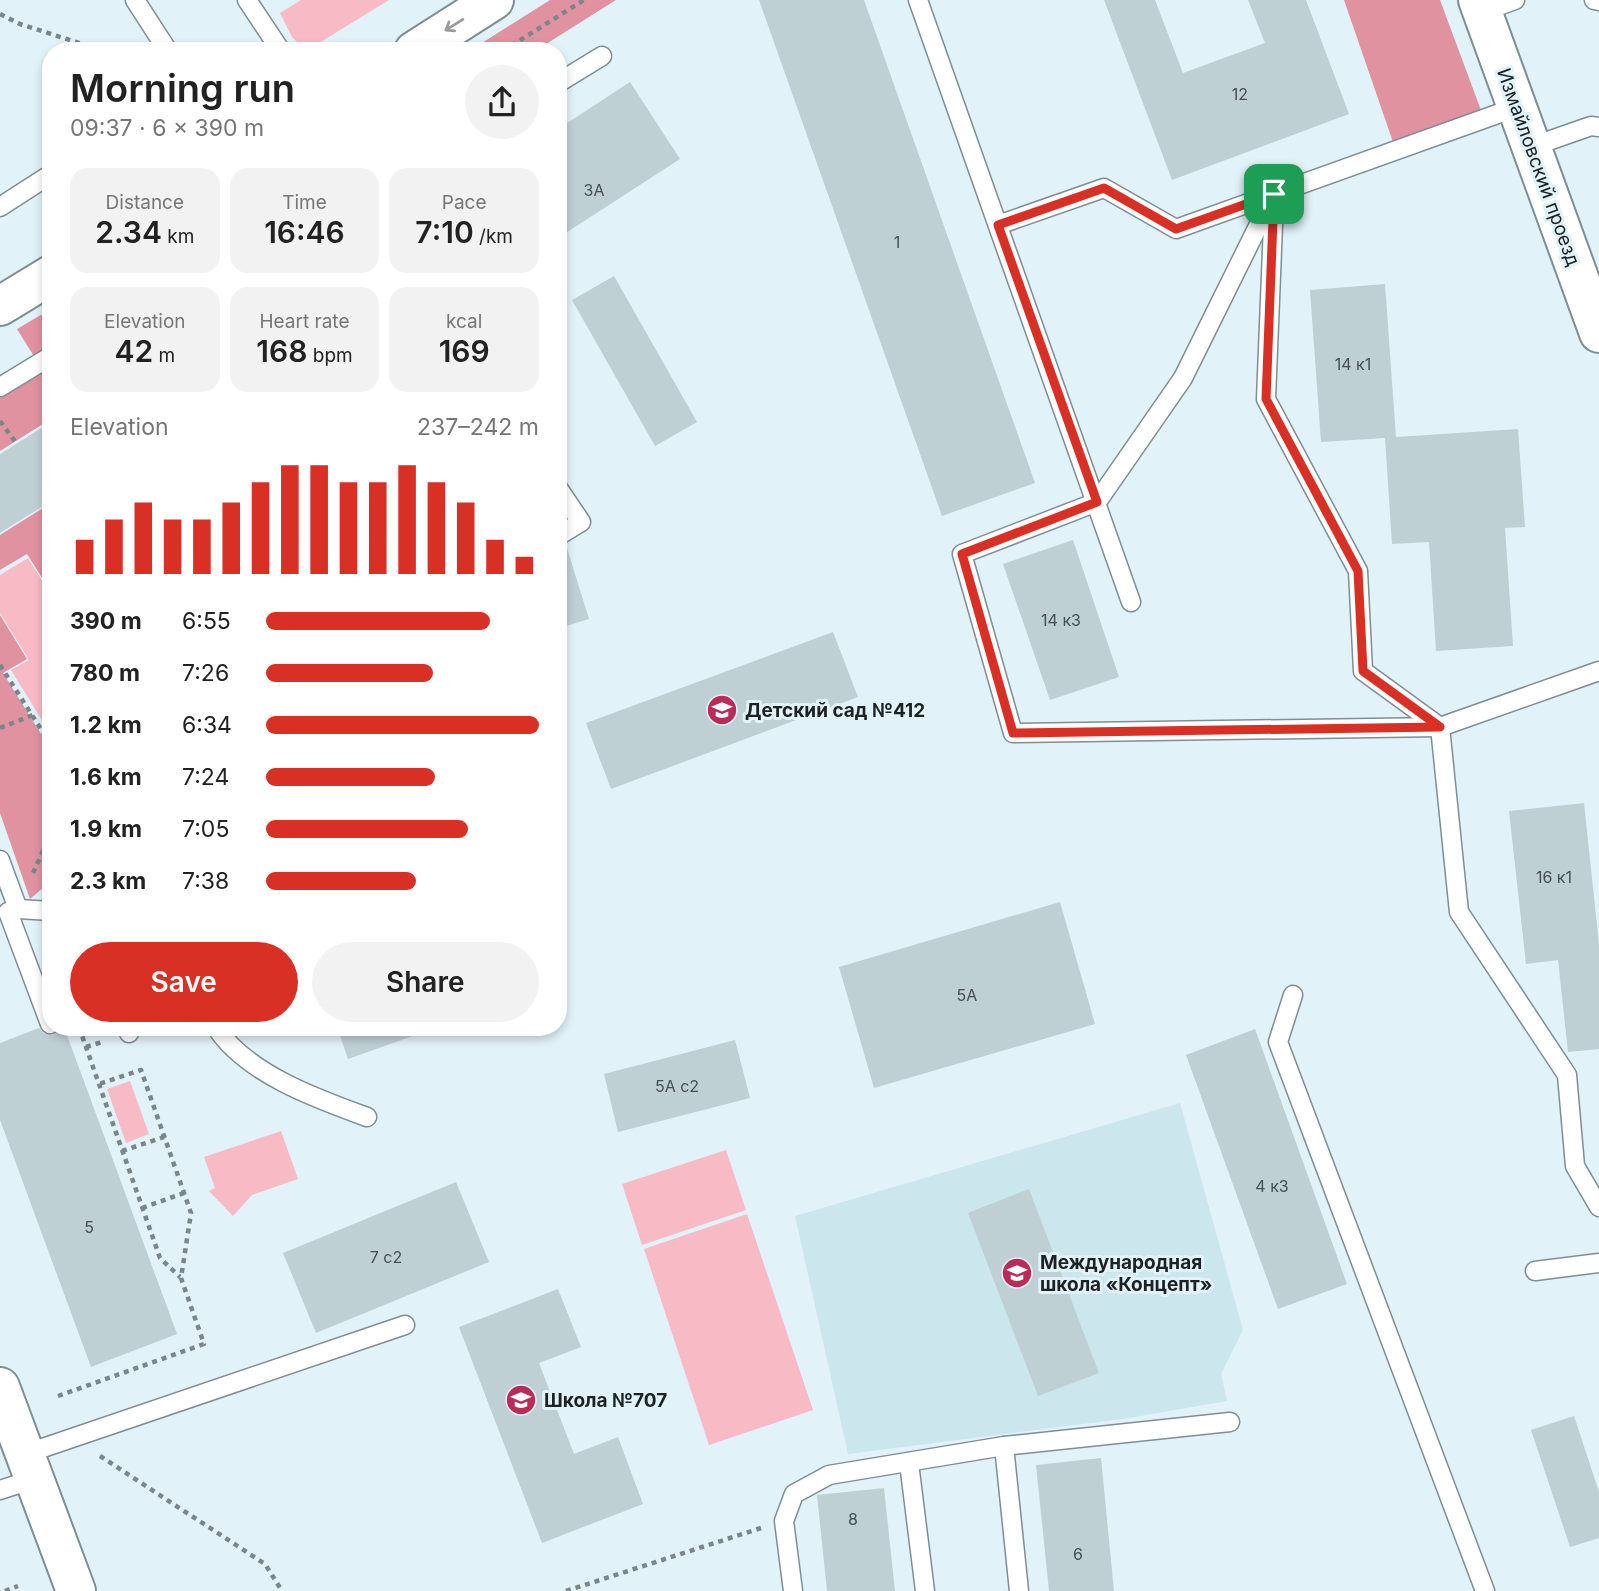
<!DOCTYPE html>
<meta charset="utf-8">
<style>
:root{--surface:#fff;--page:#f2f2f2;--text:#222;--muted:#767676;--accent:#d93025}
body{margin:0;font-family:Inter,sans-serif;background:var(--page);color:var(--text);height:100vh;display:flex;flex-direction:column;font-size:26px;white-space:nowrap}
*{box-sizing:border-box;margin:0}
p{font-size:23px;color:var(--muted)}
.icon{flex:none;width:38px;height:38px;fill:none;stroke:currentColor;stroke-width:2;stroke-linecap:round;stroke-linejoin:round}
.map{position:relative;flex:1;overflow:hidden}
.sheet{position:absolute;left:42px;top:42px;width:525px;height:994px;display:flex;flex-direction:column;background:var(--surface);border-radius:28px;box-shadow:0 4px 10px #0003}
.sheet>*{flex:none}
.pin{position:absolute;display:grid;place-items:center;width:60px;height:60px;color:#fff;margin:-30px;border-radius:14px;box-shadow:0 4px 10px #0006}
.round{display:grid;place-items:center;flex:none;width:74px;height:74px;border-radius:37px;background:var(--page)}
.head{display:flex;align-items:center;justify-content:space-between;height:119px;padding:0 28px}
h1{font-size:38px;font-weight:600;line-height:52px}
.figures{display:grid;grid-template-columns:repeat(3,1fr);gap:10px;height:119px;padding:7px 28px}
.figures div{display:grid;align-content:center;border-radius:18px;background:var(--page);text-align:center}
.figures b{font-size:30px;font-weight:600}
.figures small{font-size:19px;font-weight:400}
.figures p{font-size:19px}
.chart{height:196px;padding:14px 28px}
.chart p{display:flex;justify-content:space-between}
.chart svg{width:100%;height:126px;margin-top:7px;stroke:var(--accent);stroke-width:6}
.cta{display:flex;gap:14px;margin-top:auto;padding:14px 28px}
.cta a{flex:1;height:80px;border-radius:42px;background:var(--accent);color:#fff;font-size:28px;font-weight:600;line-height:80px;text-align:center}
.cta a+a{background:var(--page);color:var(--text)}
ul{padding:0 28px;list-style:none;font-size:23px}
li{display:grid;grid-template-columns:112px 84px 1fr;align-items:center;height:52px}
li i{height:18px;border-radius:9px;background:var(--accent)}
.map>svg:first-child{display:block}
.built{fill:#cce6ee}
.green{fill:#f8bbc6}
.forest{fill:#e092a1}
.building{fill:#bfd0d5}
.lines{fill:none;stroke-linecap:round;stroke-linejoin:round}
.service-casing{stroke:#7e8e93;stroke-width:21}
.tertiary-casing{stroke:#7e8e93;stroke-width:42}
.path{stroke:#7b868a;stroke-width:4.5;stroke-dasharray:5 5;stroke-linecap:butt}
.service{stroke:#fff;stroke-width:18}
.tertiary{stroke:#fff;stroke-width:38}
.oneway{stroke:#999c9c}
.route-casing{stroke:#fff;stroke-width:14}
.route{stroke:#d93025;stroke-width:9}
.labels{text-anchor:middle;stroke-width:6;stroke-linejoin:round;paint-order:stroke}
.number-label{font-size:16px;fill:#454e50}
.street-label{font-size:19px;fill:#1c2224;stroke:#e1f2f8}
.poi-label{font-size:19px;font-weight:bold;fill:#1c2224;stroke:#e1f2f8;text-anchor:start}
</style>
<div class="map">
<svg width="1599" height="1591" viewBox="0 0 1599 1591">
<rect width="100%" height="100%" fill="#e1f2f8"/>
<polygon class="built" points="1180,1103 1243,1330 1221,1374 1227,1401 1123,1419 848,1454 795,1216"/>
<g class="green">
<polygon points="301,0 389,0 306,51 292,37 280,13"/>
<polygon points="28,558 51,595 51,735 11,670 29,660 0,613 0,575"/>
<polygon points="130,1081 149,1134 126,1143 107,1089"/>
<polygon points="281,1131 298,1179 252,1195 233,1216 209,1191 215,1188 204,1157"/>
<polygon points="726,1150 746,1210 642,1245 622,1184"/>
<polygon points="747,1214 813,1410 709,1445 644,1249"/>
</g>
<g class="forest">
<polygon points="550,0 616,0 535,51 469,51"/>
<polygon points="1344,0 1440,0 1482,113 1393,142"/>
<polygon points="51,309 51,348 35,358 17,329"/>
<polygon points="51,361 51,419 0,451 0,392"/>
<polygon points="51,503 51,592 27,554 0,570 0,535"/>
<polygon points="0,615 27,659 3,673 51,750 51,881 30,899 0,813"/>
</g>
<g class="building">
<polygon points="759,0 864,0 1035,483 942,516"/>
<polygon points="1104,0 1155,0 1183,73 1265,43 1248,0 1306,0 1349,114 1172,180"/>
<polygon points="630,82 680,159 558,238 558,129"/>
<polygon points="614,276 697,422 655,446 572,300"/>
<polygon points="1385,284 1396,437 1518,429 1525,527 1505,528 1513,646 1436,651 1429,542 1392,544 1385,438 1321,442 1310,290"/>
<polygon points="51,422 51,501 0,533 0,454"/>
<polygon points="1073,540 1119,677 1050,700 1003,564"/>
<polygon points="566,545 589,619 563,627 558,611 558,547"/>
<polygon points="833,632 858,697 611,789 586,723"/>
<polygon points="1584,803 1599,944 1599,1049 1568,1052 1558,960 1526,964 1509,811"/>
<polygon points="1060,902 1095,1024 874,1088 839,967"/>
<polygon points="61,1027 64,1027 177,1334 91,1367 0,1120 0,1043 39,1028 43,1033 53,1035"/>
<polygon points="337,1027 426,1027 427,1031 348,1059"/>
<polygon points="1255,1029 1347,1284 1278,1309 1186,1055"/>
<polygon points="735,1040 750,1098 618,1132 604,1074"/>
<polygon points="456,1182 489,1262 316,1333 283,1253"/>
<polygon points="1029,1189 1099,1373 1038,1396 968,1213"/>
<polygon points="558,1289 581,1347 539,1363 574,1454 618,1437 643,1504 542,1543 459,1327"/>
<polygon points="1574,1416 1599,1492 1599,1538 1570,1547 1531,1430"/>
<polygon points="1101,1458 1114,1591 1049,1591 1036,1465"/>
<polygon points="884,1488 895,1591 827,1591 817,1495"/>
</g>
<g class="lines">
<g class="service-casing">
<g id="service">
<polyline points="135,0 168,51"/>
<polyline points="247,0 281,51"/>
<polyline points="918,0 1131,602"/>
<polyline points="1594,0 1599,1"/>
<polyline points="1482,12 1515,0"/>
<polyline points="558,83 602,56"/>
<polyline points="1531,147 1591,126 1599,127"/>
<polyline points="1274,194 1183,378 1097,502 962,554 1013,733 1440,727 1599,671"/>
<polyline points="1274,200 1266,399 1358,571 1363,671 1440,727 1459,912 1567,1075 1575,1166 1599,1207"/>
<polyline points="0,207 51,174"/>
<polyline points="998,225 1104,188 1176,229 1517,107"/>
<polyline points="0,387 51,356"/>
<polyline points="558,488 581,522 558,536"/>
<polyline points="0,860 18,909"/>
<polyline points="8,912 50,1024"/>
<polyline points="9,912 18,909 51,911"/>
<polyline points="1293,995 1278,1042 1485,1591"/>
<polyline points="127,1027 129,1033"/>
<path d="M216,1027c29,46 101,72 151,90"/>
<polyline points="1535,1271 1599,1263"/>
<polyline points="1004,1446 1019,1591"/>
<polyline points="25,1454 405,1325"/>
<polyline points="909,1463 925,1591"/>
<polyline points="0,1490 34,1479"/>
<polyline points="793,1591 784,1521 794,1494 829,1475 1004,1446 1230,1422"/>
</g>
</g>
<g class="tertiary-casing">
<g id="tertiary">
<polyline points="1478,0 1599,333"/>
<polyline points="414,51 494,0"/>
<polyline points="0,306 51,275"/>
<polyline points="0,1387 76,1591"/>
</g>
</g>
<g class="path">
<polyline points="0,14 20,24 104,51"/>
<polyline points="503,51 584,0"/>
<polyline points="0,421 17,444"/>
<polyline points="0,665 51,745"/>
<polyline points="0,728 33,715"/>
<polyline points="33,873 51,833"/>
<polyline points="79,1027 160,1258 180,1277"/>
<polyline points="86,1047 105,1041"/>
<polyline points="122,1151 164,1137"/>
<polyline points="142,1208 184,1193"/>
<polyline points="58,1396 204,1344 181,1278 191,1213 141,1070 99,1084"/>
<polyline points="100,1456 265,1564 282,1591"/>
<polyline points="5,1591 18,1586"/>
<polyline points="566,1591 761,1528"/>
</g>
<use href="#service" class="service"/>
<use href="#tertiary" class="tertiary"/>
</g>
<defs><path id="oneway-shaft" d="M-6 0H5M1.5-3L5.5 0L1.5 3" fill="none" stroke-width="1.6" stroke-linecap="round" stroke-linejoin="round" transform="scale(1.75)"/></defs>
<use class="oneway" href="#oneway-shaft" transform="translate(454 25) rotate(148)"/>
<g class="lines">
<g class="route-casing">
<polygon id="route" points="1104,188 1176,229 1274,194 1266,399 1358,571 1363,671 1440,727 1013,733 962,554 1097,502 998,225"/>
</g>
<use href="#route" class="route"/>
</g>
<defs>
<g id="school-disc" transform="scale(1.575)"><circle r="9.5" fill="#ba2b58" stroke="#e1f2f8"/><path d="M0-5L7-2L0 1L-7-2ZM-4 1L0 2.5L4 1V4Q0 6-4 4Z" fill="#fff"/></g>
</defs>
<g fill-rule="evenodd">
<use href="#school-disc" x="722" y="710"/>
<use href="#school-disc" x="1017" y="1273"/>
<use href="#school-disc" x="521" y="1400"/>
</g>
<g class="labels">
<g class="number-label">
<text x="1240" y="100">12</text>
<text x="594" y="196">3А</text>
<text x="897" y="248">1</text>
<text x="1353" y="370">14 к1</text>
<text x="1061" y="626">14 к3</text>
<text x="1554" y="883">16 к1</text>
<text x="967" y="1001">5А</text>
<text x="677" y="1092">5А с2</text>
<text x="1272" y="1192">4 к3</text>
<text x="89" y="1233">5</text>
<text x="386" y="1263">7 с2</text>
<text x="853" y="1525">8</text>
<text x="1078" y="1560">6</text>
</g>
<g class="street-label">
<text transform="translate(1539 167) rotate(70)" y="7">Измайловский проезд</text>
</g>
<g class="poi-label">
<text x="745" y="717">Детский сад №412</text>
<text x="1040" y="1269">Международная<tspan x="1040" dy="22">школа «Концепт»</tspan></text>
<text x="544" y="1407">Школа №707</text>
</g>
</g>
</svg>
<div class="pin" style="left:1274px;top:194px;background:#1e9e55"><svg class="icon" aria-label="arrive" viewBox="0 0 24 24"><path d="M6 21V4h12l-3 4 3 4H6"/></svg></div>
<section class="sheet">
<div class="head"><div><h1>Morning run</h1><p>09:37 · 6 × 390 m</p></div><a class="round"><svg class="icon" aria-label="share" viewBox="0 0 24 24"><path d="M12 15V3M7 8l5-5 5 5M5 13v7h14v-7"/></svg></a></div>
<div class="figures">
<div><p>Distance</p><b>2.34<small> km</small></b></div>
<div><p>Time</p><b>16:46</b></div>
<div><p>Pace</p><b>7:10<small> /km</small></b></div>
</div>
<div class="figures">
<div><p>Elevation</p><b>42<small> m</small></b></div>
<div><p>Heart rate</p><b>168<small> bpm</small></b></div>
<div><p>kcal</p><b>169</b></div>
</div>
<div class="chart"><p><span>Elevation</span>237–242 m</p>
<svg viewBox="0 0 160 44" preserveAspectRatio="none"><path d="M5 44V32M15 44V25M25 44V19M35 44V25M45 44V25M55 44V19M65 44V12M75 44V6M85 44V6M95 44V12M105 44V12M115 44V6M125 44V12M135 44V19M145 44V32M155 44V38"/></svg>
</div>
<ul>
<li><b>390 m</b>6:55<i style="width:82%"></i></li>
<li><b>780 m</b>7:26<i style="width:61%"></i></li>
<li><b>1.2 km</b>6:34<i style="width:100%"></i></li>
<li><b>1.6 km</b>7:24<i style="width:62%"></i></li>
<li><b>1.9 km</b>7:05<i style="width:74%"></i></li>
<li><b>2.3 km</b>7:38<i style="width:55%"></i></li>
</ul>
<div class="cta"><a>Save</a><a>Share</a></div>
</section>
</div>
